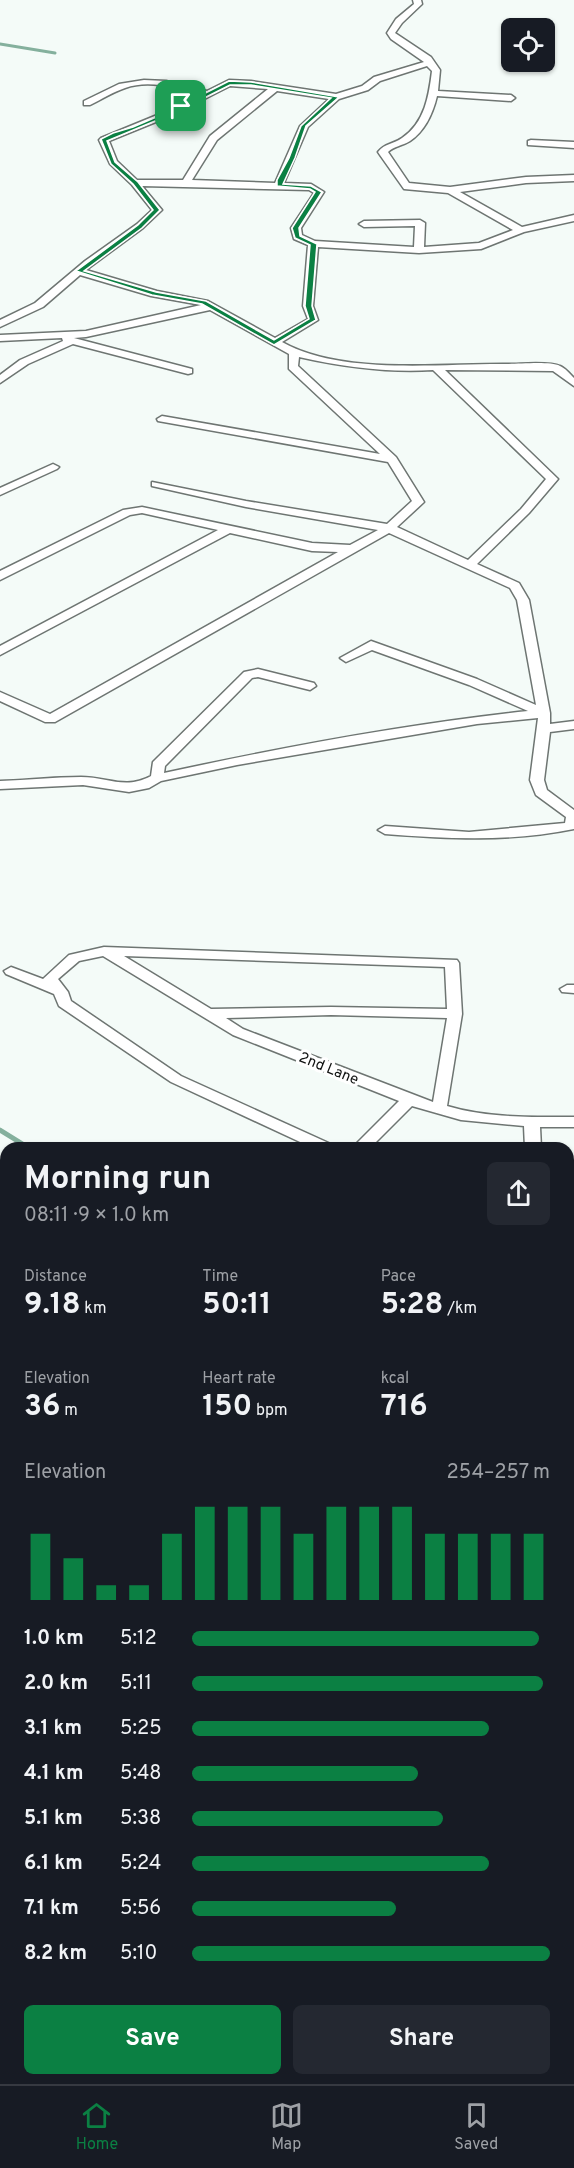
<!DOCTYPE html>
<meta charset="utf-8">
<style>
:root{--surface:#171b24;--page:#242831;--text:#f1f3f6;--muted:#9ea1a6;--line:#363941;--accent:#0b8043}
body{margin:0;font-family:Overpass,sans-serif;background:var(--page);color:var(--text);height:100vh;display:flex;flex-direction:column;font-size:22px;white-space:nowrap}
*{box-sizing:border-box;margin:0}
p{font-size:20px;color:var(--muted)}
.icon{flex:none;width:33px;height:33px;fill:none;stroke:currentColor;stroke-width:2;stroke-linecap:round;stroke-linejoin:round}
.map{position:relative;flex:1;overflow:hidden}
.details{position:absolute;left:0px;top:1142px;width:574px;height:944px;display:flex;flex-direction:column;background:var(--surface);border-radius:18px 18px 0 0;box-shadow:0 2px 4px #0004}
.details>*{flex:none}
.buttons{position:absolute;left:501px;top:18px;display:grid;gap:12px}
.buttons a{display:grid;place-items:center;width:54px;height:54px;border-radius:9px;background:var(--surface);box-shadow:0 2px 4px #0004;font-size:30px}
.pin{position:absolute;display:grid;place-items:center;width:51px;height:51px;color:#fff;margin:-26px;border-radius:12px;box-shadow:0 3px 9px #0006}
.round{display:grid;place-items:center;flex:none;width:63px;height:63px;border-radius:9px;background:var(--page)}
.overview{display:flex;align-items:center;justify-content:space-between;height:102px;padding:0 24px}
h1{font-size:33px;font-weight:700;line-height:45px}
.metrics{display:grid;grid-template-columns:repeat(3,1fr);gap:9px;height:102px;padding:6px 24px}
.metrics div{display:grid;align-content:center}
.metrics b{font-size:30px;font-weight:700}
.metrics small{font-size:16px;font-weight:400}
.metrics p{font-size:16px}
.chart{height:168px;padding:12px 24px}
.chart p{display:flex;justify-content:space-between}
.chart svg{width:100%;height:108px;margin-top:6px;stroke:var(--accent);stroke-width:6}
.cta{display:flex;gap:12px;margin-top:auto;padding:12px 24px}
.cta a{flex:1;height:69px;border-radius:9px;background:var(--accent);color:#fff;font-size:24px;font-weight:700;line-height:69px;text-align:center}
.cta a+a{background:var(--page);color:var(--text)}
ul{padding:0 24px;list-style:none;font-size:20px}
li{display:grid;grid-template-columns:96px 72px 1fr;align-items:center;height:45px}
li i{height:15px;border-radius:8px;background:var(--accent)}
.tab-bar{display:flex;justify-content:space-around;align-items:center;height:84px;border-top:2px solid var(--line);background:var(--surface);font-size:16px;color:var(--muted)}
.tab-bar a{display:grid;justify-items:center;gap:3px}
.tab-bar .on{color:var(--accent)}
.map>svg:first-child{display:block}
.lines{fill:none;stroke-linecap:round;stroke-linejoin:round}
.stream-far2{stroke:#84b09d;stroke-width:3}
.stream-far1{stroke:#84b09d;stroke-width:5}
.stream{stroke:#84b09d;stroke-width:7}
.minor-casing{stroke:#6e7572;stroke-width:3}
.tertiary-casing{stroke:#6e7572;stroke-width:3}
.minor{fill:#fff;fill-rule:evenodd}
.tertiary{fill:#fff;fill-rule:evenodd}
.route{fill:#0b8043;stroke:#fff;stroke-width:1.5;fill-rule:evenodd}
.labels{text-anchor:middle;stroke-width:6;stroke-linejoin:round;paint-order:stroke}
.street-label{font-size:15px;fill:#111312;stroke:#fff}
</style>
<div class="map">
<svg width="574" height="2084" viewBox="0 0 574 2084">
<rect width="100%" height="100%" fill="#f4fbf8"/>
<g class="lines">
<polyline class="stream-far2" points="0,44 55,53"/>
<polyline class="stream-far1" points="0,1130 29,1148"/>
<polyline class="stream" points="568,1542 574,1547"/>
<g class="minor-casing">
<g id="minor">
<path d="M413,0h8l1,4 -20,19 -7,10 36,24 9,13 -2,21 73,4 4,3 -4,3 -74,-5c-4,17 -12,35 -27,45 -8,5 -16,5 -22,11l21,31 41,4 76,-10 48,-2v6l-48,2 -66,9 62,35 52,-12v6l-50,11 -43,17 -62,4 -101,-6 -5,59 5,14 -36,22c61,34 159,21 227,22 12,0 41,-3 51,2 5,2 10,8 14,12v8l-21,-15 -108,-1 113,109 -29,34 -52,51 42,19 10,17 21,113v11l24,-3v8l-24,3 -6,48 3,10 27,20v19c-63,13 -125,10 -189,5l-7,-4 7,-4 84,6 96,-9 1,-6 -30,-22 -6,-15 8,-62 -61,6 -240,41 -76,16 -12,7 -20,4 -46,-7 -83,4v-8c27,-1 54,-4 81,-4 27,0 44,13 70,-1l2,-14 91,-90 14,-3 56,14 2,3 -6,4 -52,-13 -6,1 -87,88 -1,7c120,-26 242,-49 364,-62l-59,-26 -97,-35 -26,12 -6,-4 31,-17 106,38 59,26 -19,-105 -7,-12 -121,-55 -334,189h-10l-45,-21v-9l50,22 288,-162 -26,-1 -82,-18 -230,122v-9l218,-116 -76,-17 -12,2 -130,65v-9l123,-61 19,-3 170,36 38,2 28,-15 -132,-23 -94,-21v-4l94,19 141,23 25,-23 -24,-39 -230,-41 -1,-2 5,-3 218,38 -91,-85v-15l-79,-44 -124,27 -12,1 118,31v4l-4,1 -115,-30 -45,20 -28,19v-8l20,-15 43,-19 -1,-3 -62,3v-6l86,-4 115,-26 -50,-9 -71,-21 -37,32 -43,20v-7l35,-17 50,-42 52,-37 15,-14 -20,-25 -22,-21 -11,-24 2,-2 66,-27 33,-17c-23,-6 -51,-15 -75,-6 -12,4 -23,11 -35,17h-6v-4l35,-17 25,-4 22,1 41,10 22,-11 22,1 85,13 26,-8 12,-9 50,-15 -33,-23 -4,-6 9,-14 18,-15zM427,66l5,5c-3,24 -7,52 -30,67 -8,6 -17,5 -24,14l2,3 24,34 44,4 65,37 -34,13 -55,4 1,-24 -5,-3 -56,1 -5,3 5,3 51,-1 -1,21 -99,-6 -13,-6 -1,-7 23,-36 -13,-8 -27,-1 24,-56 31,-28 29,-9 12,-9zM230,86l38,3 -58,47 -27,44h-46l-20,-19 -8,-20 64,-26zM277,91l52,8 -29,27 -25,57 -83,-3 25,-40zM142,186l167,4 5,3 -23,35 3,11 14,6 -5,61 5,13 -33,19 -67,-37 -51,-10 -71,-21 57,-42 19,-18zM299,357c45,10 88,16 134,13l113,109 -25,30 -53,51 -71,-33 27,-25 -28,-45 -98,-91z"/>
<polygon points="531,140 574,142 574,148 528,145 528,141"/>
<polygon points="53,464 59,467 57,469 0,495 0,488"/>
<path d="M104,947l353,13 2,3 3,51 -15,92c40,12 85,11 127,11v10h-34l1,21h-16l-1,-22 -63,-6 -49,-14 -42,42h-18l47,-47 -166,-66 -130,-79 -24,5 -21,18 10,13 3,9 110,75 152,69 2,3h-22l-142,-66 -112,-76 -5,-12 -48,-20 -2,-3 7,-4 32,12 26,-24zM124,956l321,11 2,42 -116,-2 -120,2zM331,1015l116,3 -14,84 -190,-73 -17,-11z"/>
<polygon points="567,985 574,985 574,993 562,992 560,989"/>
<rect x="568" y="1180" width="6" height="10"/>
<polygon points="574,1779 574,1798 568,1800 568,1781"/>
<rect x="568" y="1843" width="6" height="16"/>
<polygon points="6,1880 6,1898 0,1901 0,1882"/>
<polygon points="574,2024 574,2046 568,2048 568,2026"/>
<polygon points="519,2079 544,2079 542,2084 517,2084"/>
</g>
</g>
<g class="tertiary-casing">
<g id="tertiary">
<polygon points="0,2017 6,2019 6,2046 0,2044"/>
<polygon points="31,2079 59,2079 61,2084 33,2084"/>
</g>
</g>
<use href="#minor" class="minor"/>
<use href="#tertiary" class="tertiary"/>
</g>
<path class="route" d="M229,81l22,1 88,15 -33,29 -11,32 -12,26 28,2 11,6 -23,36 1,8 17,8 -5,62 4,14 -42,25 -72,-41 -50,-9 -76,-24 62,-46 15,-15 -20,-26 -22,-20 -10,-25 12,-6 20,-6 35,-15zM230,85h21l80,13 -30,28 -12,32 -12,22v6l33,3 5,3 -23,36 3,10 15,7 -5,61 4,13 -35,21 -68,-39 -50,-9 -72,-21 58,-43 18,-18 -22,-28 -23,-20 -8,-21 65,-27z"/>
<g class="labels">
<g class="street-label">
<text transform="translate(329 1068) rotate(22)" y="5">2nd Lane</text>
</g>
</g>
</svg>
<div class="buttons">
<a><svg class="icon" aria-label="locate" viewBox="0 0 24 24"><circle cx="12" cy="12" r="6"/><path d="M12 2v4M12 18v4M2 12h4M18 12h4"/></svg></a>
</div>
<div class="pin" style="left:181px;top:106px;background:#1e9e55"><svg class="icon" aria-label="arrive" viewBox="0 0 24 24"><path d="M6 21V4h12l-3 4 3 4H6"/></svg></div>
<section class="details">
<div class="overview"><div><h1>Morning run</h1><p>08:11 · 9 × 1.0 km</p></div><a class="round"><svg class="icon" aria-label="share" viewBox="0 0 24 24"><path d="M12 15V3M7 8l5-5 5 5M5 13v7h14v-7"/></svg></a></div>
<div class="metrics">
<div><p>Distance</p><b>9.18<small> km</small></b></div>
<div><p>Time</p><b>50:11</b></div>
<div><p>Pace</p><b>5:28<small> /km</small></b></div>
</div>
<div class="metrics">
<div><p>Elevation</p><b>36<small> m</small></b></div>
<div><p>Heart rate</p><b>150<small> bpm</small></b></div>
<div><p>kcal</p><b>716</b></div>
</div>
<div class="chart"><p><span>Elevation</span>254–257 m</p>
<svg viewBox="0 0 160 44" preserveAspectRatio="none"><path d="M5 44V17M15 44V27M25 44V38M35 44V38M45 44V17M55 44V6M65 44V6M75 44V6M85 44V17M95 44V6M105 44V6M115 44V6M125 44V17M135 44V17M145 44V17M155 44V17"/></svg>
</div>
<ul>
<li><b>1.0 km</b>5:12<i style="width:97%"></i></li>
<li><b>2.0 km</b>5:11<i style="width:98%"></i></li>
<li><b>3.1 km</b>5:25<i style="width:83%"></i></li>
<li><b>4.1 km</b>5:48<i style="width:63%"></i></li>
<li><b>5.1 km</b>5:38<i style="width:70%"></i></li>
<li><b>6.1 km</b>5:24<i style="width:83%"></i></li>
<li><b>7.1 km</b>5:56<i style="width:57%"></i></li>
<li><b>8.2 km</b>5:10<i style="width:100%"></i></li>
</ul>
<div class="cta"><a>Save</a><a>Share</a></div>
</section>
</div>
<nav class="tab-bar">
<a class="on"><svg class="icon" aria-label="home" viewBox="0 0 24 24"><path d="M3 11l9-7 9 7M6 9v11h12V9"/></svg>Home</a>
<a><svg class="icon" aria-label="map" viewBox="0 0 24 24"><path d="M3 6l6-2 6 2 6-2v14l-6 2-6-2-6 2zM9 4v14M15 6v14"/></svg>Map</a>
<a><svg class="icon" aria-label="saved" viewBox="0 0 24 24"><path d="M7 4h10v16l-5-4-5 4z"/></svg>Saved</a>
</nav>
